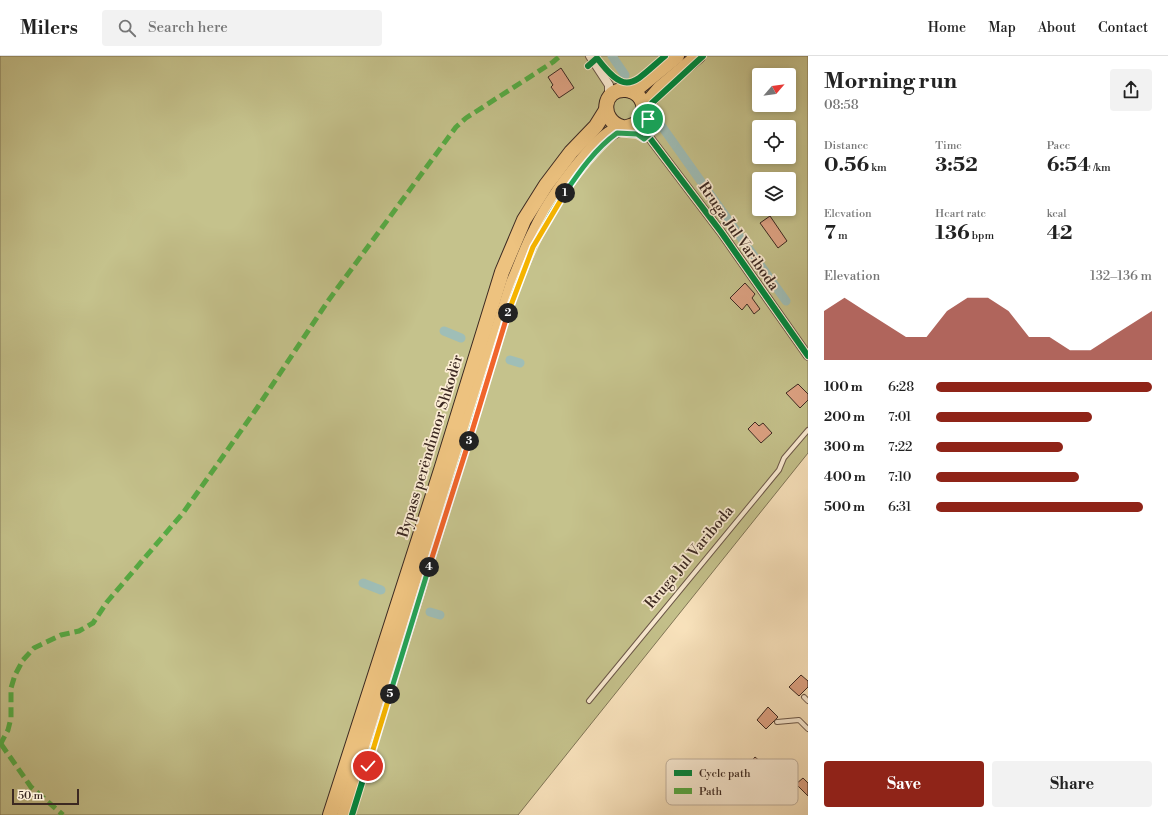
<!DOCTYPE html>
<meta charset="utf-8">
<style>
:root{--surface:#fff;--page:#f2f2f2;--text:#222;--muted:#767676;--line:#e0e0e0;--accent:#8f2418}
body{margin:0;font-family:"Libre Bodoni",serif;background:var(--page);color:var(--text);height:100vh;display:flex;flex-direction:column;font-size:15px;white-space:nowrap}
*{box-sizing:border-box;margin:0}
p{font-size:13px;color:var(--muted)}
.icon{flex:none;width:22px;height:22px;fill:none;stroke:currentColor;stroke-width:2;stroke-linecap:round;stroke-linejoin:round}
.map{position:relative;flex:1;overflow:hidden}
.drawer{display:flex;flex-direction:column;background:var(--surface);width:360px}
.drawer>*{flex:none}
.needle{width:26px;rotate:62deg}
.tools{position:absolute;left:752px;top:12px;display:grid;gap:8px}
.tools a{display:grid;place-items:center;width:44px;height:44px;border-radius:4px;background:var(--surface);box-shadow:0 2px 6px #0003;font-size:20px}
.scale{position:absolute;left:12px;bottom:10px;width:67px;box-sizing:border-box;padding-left:4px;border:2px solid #3c2922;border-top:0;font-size:11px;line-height:14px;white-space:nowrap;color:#3c2922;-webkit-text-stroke:3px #fcedd5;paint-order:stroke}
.pin{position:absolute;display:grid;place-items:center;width:34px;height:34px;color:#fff;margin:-17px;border:2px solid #fff;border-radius:50%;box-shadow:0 1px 4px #0007}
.km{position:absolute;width:20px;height:20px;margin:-10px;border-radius:50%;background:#222;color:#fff;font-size:11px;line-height:20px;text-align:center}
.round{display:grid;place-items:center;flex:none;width:42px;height:42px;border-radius:4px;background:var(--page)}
.headline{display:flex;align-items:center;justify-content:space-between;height:68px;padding:0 16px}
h1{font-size:22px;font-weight:700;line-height:30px}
.stats{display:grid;grid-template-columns:repeat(3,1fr);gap:6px;height:68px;padding:4px 16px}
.stats div{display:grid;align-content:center}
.stats b{font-size:20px;font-weight:700}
.stats small{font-size:11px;font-weight:400}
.stats p{font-size:11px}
.chart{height:112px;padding:8px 16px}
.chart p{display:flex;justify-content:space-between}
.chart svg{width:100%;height:72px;margin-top:4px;fill:var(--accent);opacity:.7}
.cta{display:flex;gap:8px;margin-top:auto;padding:8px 16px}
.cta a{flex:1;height:46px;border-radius:4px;background:var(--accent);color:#fff;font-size:16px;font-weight:700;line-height:46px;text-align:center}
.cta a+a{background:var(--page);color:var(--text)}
ul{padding:0 16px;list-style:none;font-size:13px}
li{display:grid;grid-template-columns:64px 48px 1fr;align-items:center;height:30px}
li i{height:10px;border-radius:5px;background:var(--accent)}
header{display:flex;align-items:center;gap:24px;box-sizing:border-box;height:56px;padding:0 20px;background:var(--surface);border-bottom:1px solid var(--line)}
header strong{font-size:19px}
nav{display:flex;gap:22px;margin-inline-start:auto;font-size:14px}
.search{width:280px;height:36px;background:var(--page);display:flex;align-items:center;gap:10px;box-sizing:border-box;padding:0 14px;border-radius:4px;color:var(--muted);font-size:15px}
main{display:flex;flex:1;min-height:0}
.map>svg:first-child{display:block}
.green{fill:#c5c28c;stroke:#807657;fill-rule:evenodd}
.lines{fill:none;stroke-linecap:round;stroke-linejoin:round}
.canal{stroke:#9fbeb7;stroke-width:9}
.building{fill:#dea384;stroke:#3c2922}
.service-casing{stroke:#6c5849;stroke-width:6}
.minor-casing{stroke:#6c5849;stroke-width:10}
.trunk-casing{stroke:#3c2922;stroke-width:16}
.service{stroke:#fcedd5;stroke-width:4}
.minor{stroke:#fcedd5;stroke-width:8}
.trunk{stroke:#edc27f;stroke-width:14}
.quiet{stroke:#55ab43;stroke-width:5;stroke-dasharray:10 5;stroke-linecap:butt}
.cycleway-casing{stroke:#fcedd5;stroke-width:8}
.cycleway{stroke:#00873e;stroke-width:6}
.split-1-casing{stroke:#fff;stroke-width:8}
.split-2-casing{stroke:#fff;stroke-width:8}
.split-3-casing{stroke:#fff;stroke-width:8}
.split-4-casing{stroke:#fff;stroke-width:8}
.split-5-casing{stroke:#fff;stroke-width:8}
.split-6-casing{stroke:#fff;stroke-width:8}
.split-1{stroke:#22a559;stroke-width:5}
.split-2{stroke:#f5b400;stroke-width:5}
.split-3{stroke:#f0652b;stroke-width:5}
.split-4{stroke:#f0652b;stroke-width:5}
.split-5{stroke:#22a559;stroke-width:5}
.split-6{stroke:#f5b400;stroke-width:5}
.labels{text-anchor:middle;stroke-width:3.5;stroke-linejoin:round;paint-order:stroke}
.street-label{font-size:15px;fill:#3c2922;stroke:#fcedd5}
.key{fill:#fcedd5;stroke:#c2b29f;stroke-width:1}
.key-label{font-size:11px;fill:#3c2922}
</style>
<header>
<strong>Milers</strong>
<div class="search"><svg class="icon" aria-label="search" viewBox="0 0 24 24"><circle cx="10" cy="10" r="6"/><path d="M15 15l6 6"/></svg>Search here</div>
<nav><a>Home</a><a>Map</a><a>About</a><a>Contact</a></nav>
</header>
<main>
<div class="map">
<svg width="808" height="759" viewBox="0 0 808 759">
<rect width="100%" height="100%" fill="#fae4be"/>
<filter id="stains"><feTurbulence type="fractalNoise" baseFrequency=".005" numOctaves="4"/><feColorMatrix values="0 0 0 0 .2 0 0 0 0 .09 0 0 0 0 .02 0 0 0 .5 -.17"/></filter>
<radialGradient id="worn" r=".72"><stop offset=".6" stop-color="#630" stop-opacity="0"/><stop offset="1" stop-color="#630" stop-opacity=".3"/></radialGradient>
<path class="green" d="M0,0h808v397l-290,362h-518zM759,19h30v30h-30zM759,71h30v30h-30zM759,123h30v30h-30z"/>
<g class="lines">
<g class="canal">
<polyline points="612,0 625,19"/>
<polyline points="658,65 786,245"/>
<polyline points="444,275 461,282"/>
<polyline points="510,304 520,307"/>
<polyline points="363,527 381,534"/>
<polyline points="430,556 440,559"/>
</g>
</g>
<g class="building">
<polygon points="561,12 574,32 559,42 551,31 553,29 548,21"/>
<polygon points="770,160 787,185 778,192 760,167"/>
<polygon points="745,227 755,238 752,242 760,253 754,258 747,248 742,254 730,242"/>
<polygon points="798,328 808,338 808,344 800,352 786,337"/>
<polygon points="755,366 759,370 763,367 772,377 761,387 748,373"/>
<polygon points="801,619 808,625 808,631 799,640 789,631"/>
<polygon points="768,651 778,661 766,673 757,664"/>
<polygon points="755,701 761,706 747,721 739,714 747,706 749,708"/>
<polygon points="803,722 808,727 808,740 796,728"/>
</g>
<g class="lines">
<g class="service-casing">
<g id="service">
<polyline points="804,641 808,645"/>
<polyline points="589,645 779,414 784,402 808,374"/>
<polyline points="777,666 799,664 808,673"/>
</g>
</g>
<g class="minor-casing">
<g id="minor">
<polyline points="590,0 609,29 609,41"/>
<polyline points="629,71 639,73 646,77 642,60"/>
<polyline points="646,77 721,176 808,300"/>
</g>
</g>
<g class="trunk-casing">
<g id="trunk">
<polyline points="631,35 639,31 677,0"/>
<polyline points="644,51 660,32 698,0"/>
<polyline points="330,759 441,414 502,216 524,164 546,129 571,96 596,70 606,54"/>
<path d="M344,759l169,-532c8,-18 14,-36 23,-53 14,-30 35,-57 57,-82 6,-6 13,-13 21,-17 10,-5 23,-3 28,-15 5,-12 -3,-25 -16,-26 -24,-2 -27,30 -4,37"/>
</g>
</g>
<use href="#service" class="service"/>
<use href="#minor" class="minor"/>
<use href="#trunk" class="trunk"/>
<g class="quiet">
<polyline points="1,688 31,731 63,759"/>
<polyline points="0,689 8,674 11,662 11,632 15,619 23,604 34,592 61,579 79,575 93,567 107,546 183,457 257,352 328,245 456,71 466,62 553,6 560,0"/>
</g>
<g class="cycleway-casing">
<g id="cycleway">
<path d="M588,10l9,-8c30,40 36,25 68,-2"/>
<polyline points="646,77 721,176 808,300"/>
<path d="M352,759l156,-503c19,-55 42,-106 81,-151 9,-10 17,-20 28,-28l20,2 7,4 8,-7 -4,-13 4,-16 51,-47"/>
</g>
</g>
<use href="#cycleway" class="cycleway"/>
</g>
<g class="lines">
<g class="split-1-casing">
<path id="split-1" d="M565,137c14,-21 31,-45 52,-60l20,1 7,5 8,-7 -4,-13"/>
</g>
<g class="split-2-casing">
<polyline id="split-2" points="508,257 533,191 565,137"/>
</g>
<g class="split-3-casing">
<polyline id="split-3" points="469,385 508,257"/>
</g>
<g class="split-4-casing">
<polyline id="split-4" points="429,511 469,385"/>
</g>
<g class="split-5-casing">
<polyline id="split-5" points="390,638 429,511"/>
</g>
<g class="split-6-casing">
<polyline id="split-6" points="368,710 390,638"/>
</g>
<use href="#split-1" class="split-1"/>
<use href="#split-2" class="split-2"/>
<use href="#split-3" class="split-3"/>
<use href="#split-4" class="split-4"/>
<use href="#split-5" class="split-5"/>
<use href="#split-6" class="split-6"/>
</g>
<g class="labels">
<g class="street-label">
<text transform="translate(739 180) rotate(55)" y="5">Rruga Jul Variboda</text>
<text transform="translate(430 390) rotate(-73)" y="5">Bypass perëndimor Shkodër</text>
<text transform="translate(689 501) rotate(-50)" y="5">Rruga Jul Variboda</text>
</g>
</g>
<rect x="666" y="703" width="132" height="46" rx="6" class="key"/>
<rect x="674" y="714" width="18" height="6" fill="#00873e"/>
<rect x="674" y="732" width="18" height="6" fill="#55ab43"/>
<g class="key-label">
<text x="699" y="721">Cycle path</text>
<text x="699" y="739">Path</text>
</g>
<rect width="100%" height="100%" filter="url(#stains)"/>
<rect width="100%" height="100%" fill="url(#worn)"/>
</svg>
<div class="tools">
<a><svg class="needle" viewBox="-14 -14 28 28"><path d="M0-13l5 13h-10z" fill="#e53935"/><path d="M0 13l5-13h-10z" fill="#767676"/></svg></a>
<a><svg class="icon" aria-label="locate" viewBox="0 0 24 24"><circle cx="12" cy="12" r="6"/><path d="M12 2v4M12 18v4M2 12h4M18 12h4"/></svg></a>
<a><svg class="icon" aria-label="layers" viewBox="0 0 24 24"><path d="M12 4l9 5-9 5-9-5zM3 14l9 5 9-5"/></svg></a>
</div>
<div class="scale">50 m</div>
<div class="pin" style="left:648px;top:63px;background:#1e9e55"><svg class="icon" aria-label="arrive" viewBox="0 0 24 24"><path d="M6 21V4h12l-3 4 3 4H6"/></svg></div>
<div class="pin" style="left:368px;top:710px;background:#d93025"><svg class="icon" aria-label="check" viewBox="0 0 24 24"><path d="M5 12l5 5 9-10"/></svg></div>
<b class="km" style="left:565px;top:137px">1</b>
<b class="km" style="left:508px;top:257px">2</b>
<b class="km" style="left:469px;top:385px">3</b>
<b class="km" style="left:429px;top:511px">4</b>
<b class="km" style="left:390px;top:638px">5</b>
</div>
<section class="drawer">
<div class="headline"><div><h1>Morning run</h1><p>08:58</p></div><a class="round"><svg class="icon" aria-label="share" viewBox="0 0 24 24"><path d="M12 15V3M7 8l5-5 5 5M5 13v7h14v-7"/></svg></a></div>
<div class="stats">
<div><p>Distance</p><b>0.56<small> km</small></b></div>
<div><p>Time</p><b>3:52</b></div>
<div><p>Pace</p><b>6:54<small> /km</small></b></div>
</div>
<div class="stats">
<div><p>Elevation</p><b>7<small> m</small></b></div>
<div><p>Heart rate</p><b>136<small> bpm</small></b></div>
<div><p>kcal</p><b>42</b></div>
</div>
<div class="chart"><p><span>Elevation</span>132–136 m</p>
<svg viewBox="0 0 160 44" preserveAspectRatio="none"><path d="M0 44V14L10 6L20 14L30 22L40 30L50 30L60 14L70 6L80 6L90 14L100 30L110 30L120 38L130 38L140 30L150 22L160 14V44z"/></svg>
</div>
<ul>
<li><b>100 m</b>6:28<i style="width:100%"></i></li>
<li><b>200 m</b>7:01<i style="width:72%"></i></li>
<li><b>300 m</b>7:22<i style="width:59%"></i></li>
<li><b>400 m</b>7:10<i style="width:66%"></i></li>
<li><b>500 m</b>6:31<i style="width:96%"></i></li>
</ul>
<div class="cta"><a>Save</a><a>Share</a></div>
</section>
</main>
